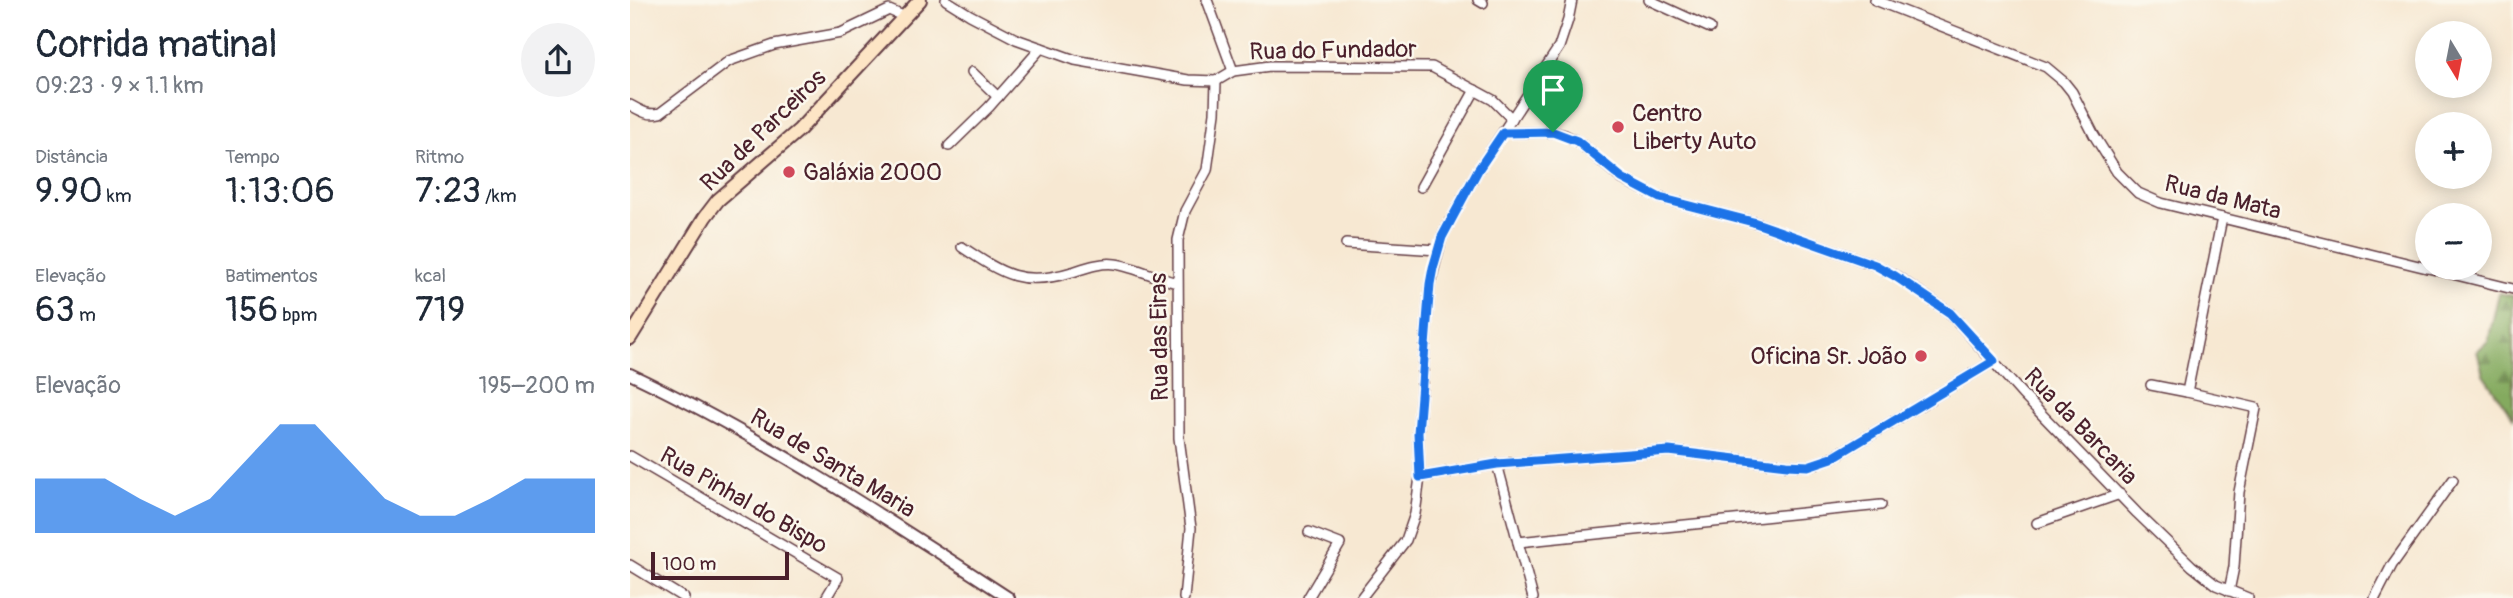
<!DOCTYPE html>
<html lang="pt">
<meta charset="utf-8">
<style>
:root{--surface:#fff;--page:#f2f2f3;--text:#1f2937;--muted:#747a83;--accent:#1a73e8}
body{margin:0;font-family:Pangolin,sans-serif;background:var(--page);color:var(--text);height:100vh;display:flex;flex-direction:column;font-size:26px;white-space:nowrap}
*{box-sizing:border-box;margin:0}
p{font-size:23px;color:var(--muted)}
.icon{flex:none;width:38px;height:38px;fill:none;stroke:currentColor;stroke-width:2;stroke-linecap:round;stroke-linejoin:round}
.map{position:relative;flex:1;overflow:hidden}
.panel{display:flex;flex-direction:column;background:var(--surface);width:630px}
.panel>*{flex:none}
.needle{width:46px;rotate:170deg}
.controls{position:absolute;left:1785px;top:21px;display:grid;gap:14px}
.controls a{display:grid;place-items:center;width:77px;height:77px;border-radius:50%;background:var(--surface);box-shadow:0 4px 18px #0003;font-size:35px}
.scale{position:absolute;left:21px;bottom:18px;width:138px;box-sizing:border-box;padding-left:7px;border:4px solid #4a1f2b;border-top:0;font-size:19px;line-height:24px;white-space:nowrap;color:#4a1f2b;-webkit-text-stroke:5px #fbf7ec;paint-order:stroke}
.pin{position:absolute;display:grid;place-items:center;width:60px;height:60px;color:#fff;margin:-72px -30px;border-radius:50% 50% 50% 0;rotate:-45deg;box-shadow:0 0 7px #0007}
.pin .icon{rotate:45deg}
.round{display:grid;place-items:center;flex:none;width:74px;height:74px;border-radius:37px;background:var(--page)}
.overview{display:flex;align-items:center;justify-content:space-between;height:119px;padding:0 35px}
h1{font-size:38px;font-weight:600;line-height:52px}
.stats{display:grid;grid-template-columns:repeat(3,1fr);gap:10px;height:119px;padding:7px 35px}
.stats div{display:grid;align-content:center}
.stats b{font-size:35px;font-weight:600}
.stats small{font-size:19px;font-weight:400}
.stats p{font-size:19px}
.chart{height:196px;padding:14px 35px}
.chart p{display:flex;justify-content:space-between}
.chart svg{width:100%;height:126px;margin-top:7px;fill:var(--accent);opacity:.7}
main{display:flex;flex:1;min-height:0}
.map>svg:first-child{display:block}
.forest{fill:url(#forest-firs);stroke:#676445;stroke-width:2}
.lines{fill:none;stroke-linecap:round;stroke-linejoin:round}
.minor-casing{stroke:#643d44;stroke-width:12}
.tertiary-casing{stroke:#643d44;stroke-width:14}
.secondary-casing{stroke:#643d44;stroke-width:16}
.minor{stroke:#fff;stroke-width:9}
.tertiary{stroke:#fff;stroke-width:10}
.secondary{stroke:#fde5c5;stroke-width:12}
.route-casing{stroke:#fff;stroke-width:14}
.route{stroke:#1a73e8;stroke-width:9}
.poi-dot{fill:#d1495b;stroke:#fbf7ec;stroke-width:2.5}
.labels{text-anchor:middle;stroke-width:5;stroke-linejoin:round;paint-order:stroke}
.street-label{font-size:24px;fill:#4a1f2b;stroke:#fbf7ec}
.poi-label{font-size:24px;fill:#4a1f2b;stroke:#fbf7ec;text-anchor:start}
</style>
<main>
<section class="panel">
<div class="overview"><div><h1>Corrida matinal</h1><p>09:23 · 9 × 1.1 km</p></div><a class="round"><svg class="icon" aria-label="share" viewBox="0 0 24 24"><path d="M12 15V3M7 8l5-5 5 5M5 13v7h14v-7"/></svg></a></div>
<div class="stats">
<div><p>Distância</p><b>9.90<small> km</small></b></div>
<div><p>Tempo</p><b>1:13:06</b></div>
<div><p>Ritmo</p><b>7:23<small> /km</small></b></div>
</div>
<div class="stats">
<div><p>Elevação</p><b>63<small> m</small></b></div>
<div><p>Batimentos</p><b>156<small> bpm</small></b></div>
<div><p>kcal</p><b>719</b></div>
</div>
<div class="chart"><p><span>Elevação</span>195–200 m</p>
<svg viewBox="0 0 160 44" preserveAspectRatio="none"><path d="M0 44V25L10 25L20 25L30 32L40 38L50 32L60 19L70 6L80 6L90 19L100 32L110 38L120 38L130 32L140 25L150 25L160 25V44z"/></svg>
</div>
</section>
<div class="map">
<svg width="1883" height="598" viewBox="0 0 1883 598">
<defs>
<pattern id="forest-firs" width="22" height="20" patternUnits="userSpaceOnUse" patternTransform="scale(1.75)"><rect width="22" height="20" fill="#84aa5f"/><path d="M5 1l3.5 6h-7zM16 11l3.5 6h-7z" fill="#6e8a4f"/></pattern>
</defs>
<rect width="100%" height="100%" fill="#fbf7ec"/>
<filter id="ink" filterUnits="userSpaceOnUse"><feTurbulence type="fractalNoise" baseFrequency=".0143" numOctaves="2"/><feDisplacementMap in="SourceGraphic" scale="14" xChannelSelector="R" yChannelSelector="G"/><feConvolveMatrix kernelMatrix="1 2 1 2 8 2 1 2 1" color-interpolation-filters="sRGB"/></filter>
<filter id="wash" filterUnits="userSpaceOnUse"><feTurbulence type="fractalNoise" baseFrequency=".00686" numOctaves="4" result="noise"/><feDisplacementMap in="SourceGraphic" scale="28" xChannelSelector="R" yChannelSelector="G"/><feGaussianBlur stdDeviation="1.57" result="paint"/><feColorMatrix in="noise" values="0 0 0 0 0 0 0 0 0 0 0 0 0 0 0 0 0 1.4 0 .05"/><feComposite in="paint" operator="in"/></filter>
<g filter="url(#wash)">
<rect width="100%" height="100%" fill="#f7e8d2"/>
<polygon class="forest" points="1869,293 1883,296 1883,418 1853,374 1847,351 1858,341"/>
</g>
<g filter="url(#ink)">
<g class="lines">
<g class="minor-casing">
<g id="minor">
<polyline points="316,0 340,15 386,39 445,60 558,80 586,81 603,71 640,66 802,67 863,100 882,119"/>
<polyline points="577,0 603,71"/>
<polyline points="848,0 853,3"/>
<polyline points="1019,0 1080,28"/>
<polyline points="1245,0 1416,67 1434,82 1442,92 1464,135 1487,172 1508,193 1531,203 1797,268"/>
<polyline points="342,72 368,97"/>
<path d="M0,105c11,6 18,11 30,8l69,-52 45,-16 67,-12 48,-23 14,6"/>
<polyline points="873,133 923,132 935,135 947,141 992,179 1030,198 1123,222 1245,265 1266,276 1320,313 1392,394 1507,513 1562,566 1586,585 1618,598"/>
<polyline points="319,146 359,107 411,48"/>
<polyline points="791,187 845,90"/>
<polyline points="1592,218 1557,392 1626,408 1609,492 1604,567 1599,591"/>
<polyline points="716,244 808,250"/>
<path d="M332,247c42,28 61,40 110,25 13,-4 29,-10 43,-8 20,3 42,14 62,19"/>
<polyline points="1798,268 1883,289"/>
<polyline points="1521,385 1557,392"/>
<polyline points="0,456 208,578 196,598"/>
<polyline points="867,464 903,598"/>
<polyline points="790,477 867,464 1039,451 1157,465 1178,466 1202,458 1364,361"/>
<polyline points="1407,523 1490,494"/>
<polyline points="888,542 1251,505"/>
<polyline points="0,565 54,598"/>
<polyline points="554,598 561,528 549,438 548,240 555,211 577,170 585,113 586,81"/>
<polyline points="678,598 710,544 679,532"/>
<polyline points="731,598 776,540 785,514 790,477 788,433 800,284 812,237 848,170 929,47 938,20 942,0"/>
<polyline points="1745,598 1762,565 1823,480"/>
</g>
</g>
<g class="tertiary-casing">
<path id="tertiary" d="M0,374c133,63 256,144 379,224"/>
</g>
<g class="secondary-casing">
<polyline id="secondary" points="0,338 75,217 88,200 169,130 290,0"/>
</g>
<use href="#minor" class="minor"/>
<use href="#tertiary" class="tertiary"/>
<use href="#secondary" class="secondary"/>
</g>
</g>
<g class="lines" filter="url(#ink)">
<g class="route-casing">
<polygon id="route" points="923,132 947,141 992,178 1030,198 1123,222 1245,265 1265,276 1320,313 1364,361 1202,458 1178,466 1157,465 1039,451 867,464 790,477 788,433 800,284 803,268 812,237 848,170 873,133"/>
</g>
<use href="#route" class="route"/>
</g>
<g class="poi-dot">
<circle cx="988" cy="127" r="7"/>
<circle cx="159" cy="172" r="7"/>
<circle cx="1291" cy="356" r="7"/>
</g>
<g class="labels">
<g class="street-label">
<text transform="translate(703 50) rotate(-1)" y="8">Rua do Fundador</text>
<text transform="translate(133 130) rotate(-44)" y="8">Rua de Parceiros</text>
<text transform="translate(1593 197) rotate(14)" y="8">Rua da Mata</text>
<text transform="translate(529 337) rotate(-91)" y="8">Rua das Eiras</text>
<text transform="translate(1451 426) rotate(46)" y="8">Rua da Barcaria</text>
<text transform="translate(203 463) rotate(31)" y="8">Rua de Santa Maria</text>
<text transform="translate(114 500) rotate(30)" y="8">Rua Pinhal do Bispo</text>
</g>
<g class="poi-label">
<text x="1002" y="121">Centro<tspan x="1002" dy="28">Liberty Auto</tspan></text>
<text x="173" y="180">Galáxia 2000</text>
<text x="1277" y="364" text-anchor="end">Oficina Sr. João</text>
</g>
</g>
</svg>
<div class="controls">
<a><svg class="needle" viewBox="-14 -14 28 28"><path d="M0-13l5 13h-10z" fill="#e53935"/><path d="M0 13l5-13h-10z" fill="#747a83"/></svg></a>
<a>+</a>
<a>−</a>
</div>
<div class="scale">100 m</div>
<div class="pin" style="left:923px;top:132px;background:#1e9e55"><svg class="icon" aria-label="arrive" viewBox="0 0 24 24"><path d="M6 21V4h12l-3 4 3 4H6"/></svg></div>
</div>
</main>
